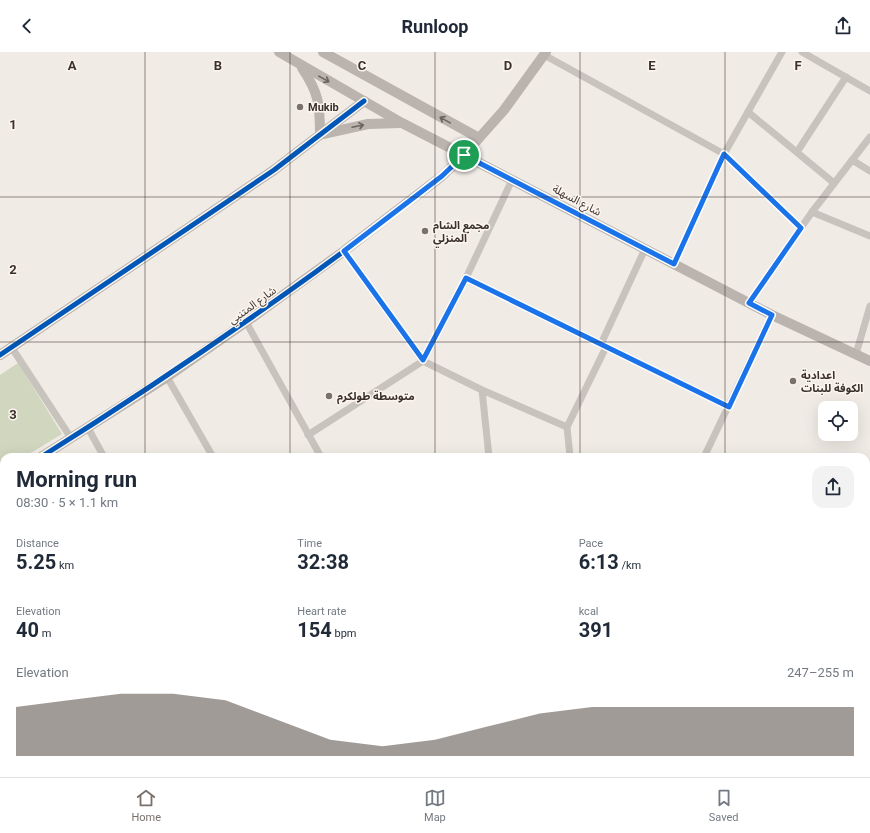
<!DOCTYPE html>
<meta charset="utf-8">
<style>
:root{--surface:#fff;--page:#f2f2f3;--text:#1f2937;--muted:#747a83;--line:#e0e1e3;--accent:#7a716c}
body{margin:0;font-family:Roboto,"Noto Sans Arabic",sans-serif;background:var(--page);color:var(--text);height:100vh;display:flex;flex-direction:column;font-size:15px;white-space:nowrap}
*{box-sizing:border-box;margin:0}
p{font-size:13px;color:var(--muted)}
.icon{flex:none;width:22px;height:22px;fill:none;stroke:currentColor;stroke-width:2;stroke-linecap:round;stroke-linejoin:round}
.map{position:relative;flex:1;overflow:hidden}
.drawer{position:absolute;left:0px;top:401px;width:870px;height:324px;display:flex;flex-direction:column;background:var(--surface);border-radius:12px 12px 0 0;box-shadow:0 4px 16px #0002}
.drawer>*{flex:none}
.tools{position:absolute;left:818px;top:349px;display:grid;gap:8px}
.tools a{display:grid;place-items:center;width:40px;height:40px;border-radius:8px;background:var(--surface);box-shadow:0 4px 16px #0002;font-size:20px}
.pin{position:absolute;display:grid;place-items:center;width:34px;height:34px;color:#fff;margin:-17px;border:2px solid #fff;border-radius:50%;box-shadow:0 1px 4px #0007}
.round{display:grid;place-items:center;flex:none;width:42px;height:42px;border-radius:12px;background:var(--page)}
.overview{display:flex;align-items:center;justify-content:space-between;height:68px;padding:0 16px}
h1{font-size:22px;font-weight:700;line-height:30px}
.figures{display:grid;grid-template-columns:repeat(3,1fr);gap:6px;height:68px;padding:4px 16px}
.figures div{display:grid;align-content:center}
.figures b{font-size:20px;font-weight:700}
.figures small{font-size:11px;font-weight:400}
.figures p{font-size:11px}
.chart{height:112px;padding:8px 16px}
.chart p{display:flex;justify-content:space-between}
.chart svg{width:100%;height:72px;margin-top:4px;fill:var(--accent);opacity:.7}
header{display:flex;justify-content:space-between;align-items:center;height:52px;padding:0 16px;background:var(--surface);font-size:18px;font-weight:700}
.menu{display:flex;justify-content:space-around;align-items:center;height:56px;border-top:1px solid var(--line);background:var(--surface);font-size:11px;color:var(--muted)}
.menu a{display:grid;justify-items:center;gap:2px}
.menu .current{color:var(--accent)}
.map>svg:first-child{display:block}
.green{fill:#d1d6bf}
.lines{fill:none;stroke-linecap:round;stroke-linejoin:round}
.street{stroke:#c9c3be;stroke-width:7}
.secondary{stroke:#bab3ae;stroke-width:10}
.cycleway-casing{stroke:#fbf5ee;stroke-width:8}
.cycleway{stroke:#0057b8;stroke-width:5}
.oneway{stroke:#6e645f}
.route-casing{stroke:#fff;stroke-width:8}
.route{stroke:#1a73e8;stroke-width:5}
.grid{fill:none;stroke:#3b302b;stroke-width:1;stroke-opacity:0.55}
.poi-dot{fill:#7a716c;stroke:#fbf5ee;stroke-width:1.5}
.labels{text-anchor:middle;stroke-width:3;stroke-linejoin:round;paint-order:stroke}
.poi-label{font-size:11px;font-weight:bold;fill:#3b302b;stroke:#fbf5ee;text-anchor:start}
.street-label{font-size:11px;fill:#3b302b;stroke:#fbf5ee}
.grid-label{font-size:13px;text-anchor:middle;font-weight:bold;fill:#3b302b;stroke:#fbf5ee;stroke-width:3;stroke-linejoin:round;paint-order:stroke}
</style>
<header><svg class="icon" aria-label="back" viewBox="0 0 24 24"><path d="M15 5l-7 7 7 7"/></svg>Runloop<svg class="icon" aria-label="share" viewBox="0 0 24 24"><path d="M12 15V3M7 8l5-5 5 5M5 13v7h14v-7"/></svg></header>
<div class="map">
<svg width="870" height="725" viewBox="0 0 870 725">
<rect width="100%" height="100%" fill="#f0ebe5"/>
<polygon class="green" points="18,311 62,382 24,405 4,405 4,417 0,419 0,323"/>
<g class="lines">
<g class="street">
<polyline points="802,0 870,39"/>
<polyline points="544,3 724,102 801,176"/>
<polyline points="748,60 834,131"/>
<polyline points="797,100 846,25"/>
<polyline points="852,108 870,119"/>
<polyline points="812,160 870,184"/>
<polyline points="344,199 423,309 482,338 567,375"/>
<polyline points="674,212 724,102 782,0"/>
<polyline points="466,226 729,355"/>
<polyline points="749,251 812,160 870,85"/>
<polyline points="246,270 321,405"/>
<polyline points="601,292 645,197"/>
<polyline points="12,296 71,386"/>
<polyline points="856,302 870,254"/>
<polyline points="167,325 213,405"/>
<polyline points="482,338 489,405"/>
<polyline points="88,376 104,405"/>
<polyline points="308,383 423,309 466,226 512,128"/>
<polyline points="570,405 567,375 606,295"/>
<polyline points="704,405 772,263"/>
<polyline points="866,432 870,433"/>
<polyline points="866,536 870,537"/>
<polyline points="0,540 4,538"/>
<polyline points="866,608 870,605"/>
<polyline points="0,633 4,631"/>
<polyline points="0,704 4,711"/>
<polyline points="866,709 870,716"/>
<polyline points="10,721 12,725"/>
<polyline points="124,721 127,725"/>
<polyline points="235,721 238,725"/>
<polyline points="353,721 356,725"/>
<polyline points="532,721 534,725"/>
<polyline points="640,721 642,725"/>
<polyline points="761,721 763,725"/>
<polyline points="322,725 329,721"/>
<polyline points="406,725 413,721"/>
<polyline points="857,725 864,721"/>
</g>
<g class="secondary">
<polyline points="279,0 402,71 464,103 772,263 870,309"/>
<polyline points="323,0 479,86"/>
<path d="M302,16c17,25 18,37 18,67"/>
<polyline points="323,82 368,72 400,71"/>
<polyline points="0,303 274,118 364,49"/>
<polyline points="41,405 167,325 246,270 344,199 442,124 464,103 504,58 546,0"/>
<polyline points="0,430 4,428"/>
</g>
<g class="cycleway-casing">
<g id="cycleway">
<polyline points="0,303 274,118 364,49"/>
<path d="M41,405c94,-59 186,-121 276,-186 50,-37 102,-73 147,-116"/>
</g>
</g>
<use href="#cycleway" class="cycleway"/>
</g>
<defs><path id="oneway-shaft" d="M-6 0H5M1.5-3L5.5 0L1.5 3" fill="none" stroke-width="1.6" stroke-linecap="round" stroke-linejoin="round"/></defs>
<g class="oneway">
<use href="#oneway-shaft" transform="translate(324 27) rotate(29)"/>
<use href="#oneway-shaft" transform="translate(445 68) rotate(-151)"/>
<use href="#oneway-shaft" transform="translate(358 74) rotate(-12)"/>
</g>
<g class="lines">
<g class="route-casing">
<polygon id="route" points="724,102 801,176 749,251 772,263 729,355 466,226 423,308 344,199 442,124 464,103 674,212"/>
</g>
<use href="#route" class="route"/>
</g>
<path class="grid" d="M145,0v405M290,0v405M435,0v405M580,0v405M725,0v405M0,145h870M0,290h870M0,435h4M866,435h4M0,580h4M866,580h4M145,721v4M290,721v4M435,721v4M580,721v4M725,721v4"/>
<g class="poi-dot">
<circle cx="300" cy="55" r="4"/>
<circle cx="425" cy="179" r="4"/>
<circle cx="793" cy="329" r="4"/>
<circle cx="329" cy="344" r="4"/>
</g>
<g class="labels">
<g class="poi-label">
<text x="308" y="59">Mukib</text>
<text x="433" y="177">مجمع الشام<tspan x="433" dy="13">المنزلي</tspan></text>
<text x="801" y="327">اعدادية<tspan x="801" dy="13">الكوفة للبنات</tspan></text>
<text x="337" y="348">متوسطة طولكرم</text>
</g>
<g class="street-label">
<text transform="translate(577 148) rotate(28)" y="4">شارع السهلة</text>
<text transform="translate(252 253) rotate(-36)" y="4">شارع المتنبي</text>
</g>
</g>
<g class="grid-label">
<text x="72" y="18">A</text>
<text x="218" y="18">B</text>
<text x="362" y="18">C</text>
<text x="508" y="18">D</text>
<text x="652" y="18">E</text>
<text x="798" y="18">F</text>
<text x="13" y="77">1</text>
<text x="13" y="222">2</text>
<text x="13" y="367">3</text>
</g>
</svg>
<div class="tools">
<a><svg class="icon" aria-label="locate" viewBox="0 0 24 24"><circle cx="12" cy="12" r="6"/><path d="M12 2v4M12 18v4M2 12h4M18 12h4"/></svg></a>
</div>
<div class="pin" style="left:464px;top:103px;background:#1e9e55"><svg class="icon" aria-label="arrive" viewBox="0 0 24 24"><path d="M6 21V4h12l-3 4 3 4H6"/></svg></div>
<section class="drawer">
<div class="overview"><div><h1>Morning run</h1><p>08:30 · 5 × 1.1 km</p></div><a class="round"><svg class="icon" aria-label="share" viewBox="0 0 24 24"><path d="M12 15V3M7 8l5-5 5 5M5 13v7h14v-7"/></svg></a></div>
<div class="figures">
<div><p>Distance</p><b>5.25<small> km</small></b></div>
<div><p>Time</p><b>32:38</b></div>
<div><p>Pace</p><b>6:13<small> /km</small></b></div>
</div>
<div class="figures">
<div><p>Elevation</p><b>40<small> m</small></b></div>
<div><p>Heart rate</p><b>154<small> bpm</small></b></div>
<div><p>kcal</p><b>391</b></div>
</div>
<div class="chart"><p><span>Elevation</span>247–255 m</p>
<svg viewBox="0 0 160 44" preserveAspectRatio="none"><path d="M0 44V14L10 10L20 6L30 6L40 10L50 22L60 34L70 38L80 34L90 26L100 18L110 14L120 14L130 14L140 14L150 14L160 14V44z"/></svg>
</div>
</section>
</div>
<nav class="menu">
<a class="current"><svg class="icon" aria-label="home" viewBox="0 0 24 24"><path d="M3 11l9-7 9 7M6 9v11h12V9"/></svg>Home</a>
<a><svg class="icon" aria-label="map" viewBox="0 0 24 24"><path d="M3 6l6-2 6 2 6-2v14l-6 2-6-2-6 2zM9 4v14M15 6v14"/></svg>Map</a>
<a><svg class="icon" aria-label="saved" viewBox="0 0 24 24"><path d="M7 4h10v16l-5-4-5 4z"/></svg>Saved</a>
</nav>
